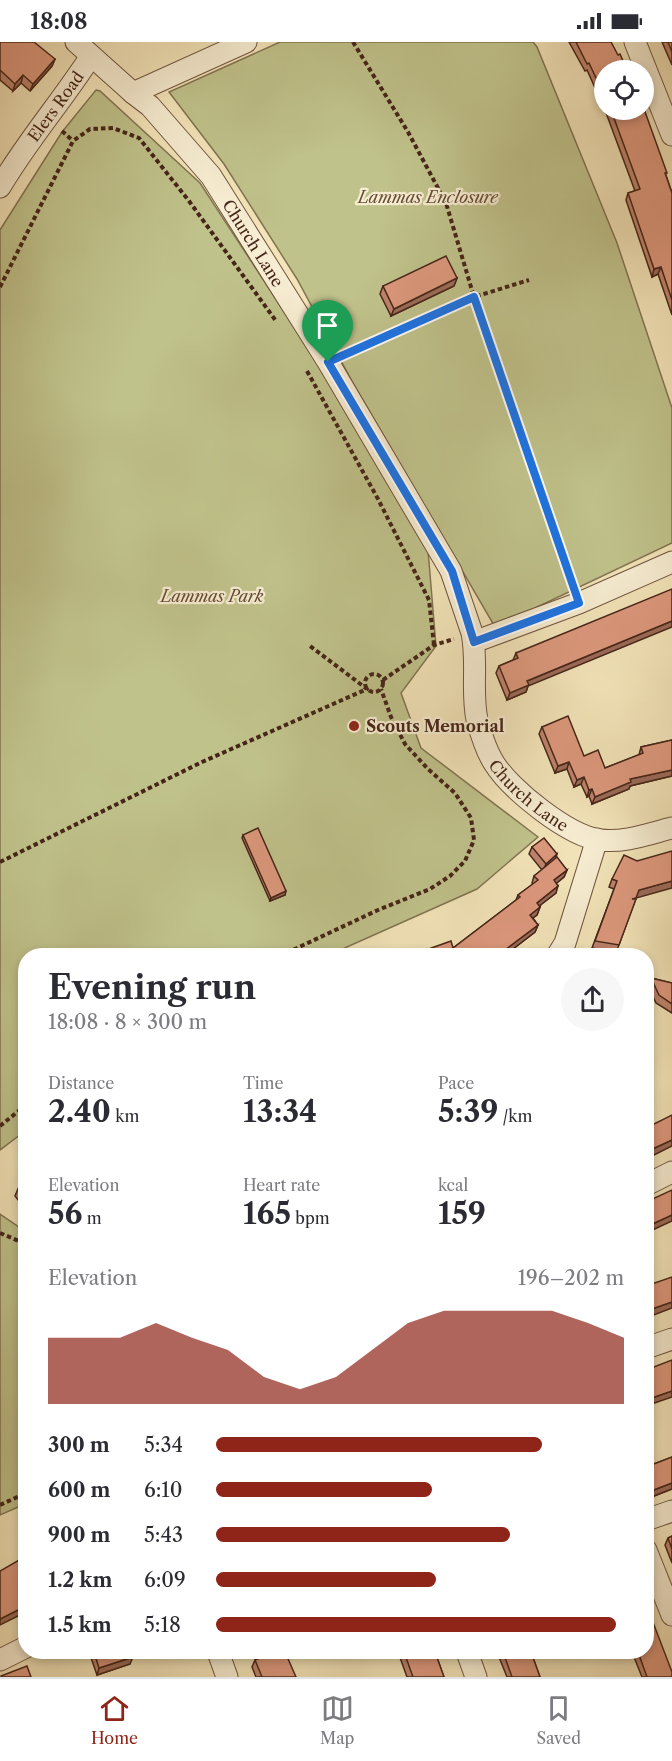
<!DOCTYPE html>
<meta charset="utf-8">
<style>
:root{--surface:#fff;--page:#f7f7f7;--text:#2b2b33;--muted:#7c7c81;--line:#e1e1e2;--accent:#8f2418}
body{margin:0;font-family:"Libre Caslon Text",serif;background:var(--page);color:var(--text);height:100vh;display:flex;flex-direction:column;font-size:22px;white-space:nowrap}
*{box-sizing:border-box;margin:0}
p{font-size:20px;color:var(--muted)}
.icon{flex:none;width:33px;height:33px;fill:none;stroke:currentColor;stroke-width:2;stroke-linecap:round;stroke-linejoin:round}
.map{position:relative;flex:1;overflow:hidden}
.details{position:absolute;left:18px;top:906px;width:636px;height:711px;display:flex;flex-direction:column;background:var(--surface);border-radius:24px;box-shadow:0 3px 9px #0003}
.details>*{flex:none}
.buttons{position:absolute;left:594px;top:18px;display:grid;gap:12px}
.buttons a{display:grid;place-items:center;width:60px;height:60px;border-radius:50%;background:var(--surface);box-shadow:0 3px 9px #0003;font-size:30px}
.pin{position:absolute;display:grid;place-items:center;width:51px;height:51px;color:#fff;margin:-62px -26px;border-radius:50% 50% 50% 0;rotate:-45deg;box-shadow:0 0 6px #0007}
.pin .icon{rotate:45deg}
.round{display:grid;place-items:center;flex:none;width:63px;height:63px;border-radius:32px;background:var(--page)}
.headline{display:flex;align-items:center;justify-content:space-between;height:102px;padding:0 30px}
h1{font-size:33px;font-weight:800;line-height:45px}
.figures{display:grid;grid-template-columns:repeat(3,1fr);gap:9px;height:102px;padding:6px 30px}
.figures div{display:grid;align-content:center}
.figures b{font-size:30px;font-weight:800}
.figures small{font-size:16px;font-weight:400}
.figures p{font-size:16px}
.chart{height:168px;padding:12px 30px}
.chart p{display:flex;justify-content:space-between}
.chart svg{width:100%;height:108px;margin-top:6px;fill:var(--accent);opacity:.7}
ul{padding:0 30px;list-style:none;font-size:20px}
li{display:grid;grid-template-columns:96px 72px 1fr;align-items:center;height:45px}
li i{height:15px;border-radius:8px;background:var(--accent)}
.status{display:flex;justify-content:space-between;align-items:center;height:42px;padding:0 30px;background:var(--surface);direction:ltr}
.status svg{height:16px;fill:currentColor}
.dock{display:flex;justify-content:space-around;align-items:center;height:84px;border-top:2px solid var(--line);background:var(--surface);font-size:16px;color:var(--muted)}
.dock a{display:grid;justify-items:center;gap:3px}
.dock .selected{color:var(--accent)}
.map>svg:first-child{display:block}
.green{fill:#c0c28b;stroke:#827452;stroke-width:1.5}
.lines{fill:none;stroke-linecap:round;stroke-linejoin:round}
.minor-casing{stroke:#705540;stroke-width:23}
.path{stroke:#452518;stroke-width:4;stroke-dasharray:4.5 3;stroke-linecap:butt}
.minor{stroke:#f7edd2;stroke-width:21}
.wall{fill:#be836c;stroke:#452518;stroke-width:1.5}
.shaded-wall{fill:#9b6a58;stroke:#452518;stroke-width:1.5}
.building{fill:#dd987d;stroke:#452518;stroke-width:1.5}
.route-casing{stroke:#fff;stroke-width:12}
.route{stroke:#1a73e8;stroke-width:8}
.poi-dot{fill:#8f2418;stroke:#f7edd2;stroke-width:2}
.labels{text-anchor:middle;stroke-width:4.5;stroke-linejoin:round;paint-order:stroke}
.street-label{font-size:16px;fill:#452518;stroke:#f7edd2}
.park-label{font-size:16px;font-style:italic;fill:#644c35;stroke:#f7edd2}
.poi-label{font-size:16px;font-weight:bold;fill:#452518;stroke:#f7edd2;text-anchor:start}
</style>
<div class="status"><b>18:08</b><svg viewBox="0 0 49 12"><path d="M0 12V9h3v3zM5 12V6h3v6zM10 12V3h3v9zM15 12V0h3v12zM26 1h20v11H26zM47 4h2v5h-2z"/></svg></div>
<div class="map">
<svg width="672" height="1635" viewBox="0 0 672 1635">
<rect width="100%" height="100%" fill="#f3e4b9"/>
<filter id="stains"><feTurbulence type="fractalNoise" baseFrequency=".00333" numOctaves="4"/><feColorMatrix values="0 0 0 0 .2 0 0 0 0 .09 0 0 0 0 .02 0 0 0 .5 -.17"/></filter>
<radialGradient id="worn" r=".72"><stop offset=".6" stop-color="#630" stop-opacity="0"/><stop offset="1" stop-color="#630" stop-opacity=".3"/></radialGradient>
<g class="green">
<polygon points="280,0 533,0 537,5 617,201 672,366 672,501 495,585 353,341 297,237 224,122 169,50"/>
<polygon points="96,48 100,49 200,141 364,392 428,508 436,604 401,651 421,706 538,795 477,847 329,913 26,914 25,1089 0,1108 0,188 62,90"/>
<polygon points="0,1172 26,1190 25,1462 0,1473"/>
</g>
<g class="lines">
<g class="minor-casing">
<g id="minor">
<path id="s1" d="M76,0l57,51 17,13 61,70 117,186 123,209 21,62c6,28 -1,58 5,87 4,14 9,31 17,43 16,26 74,73 106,77 24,3 48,-6 72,-12"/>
<polyline points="635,0 672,93"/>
<polyline points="133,51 246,0"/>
<path id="s2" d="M0,145c27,-46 62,-86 91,-131"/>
<polyline points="474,600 579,561 672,520"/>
<polyline points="557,914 565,901 597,797"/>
<polyline points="646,1143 672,1130"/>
<polyline points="646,1306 672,1297"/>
<polyline points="646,1478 672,1469"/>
<polyline points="646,1508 672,1573"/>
<polyline points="218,1610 227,1635"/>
<polyline points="467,1610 476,1635"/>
<polyline points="0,1618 26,1605"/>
</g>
</g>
<g class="path">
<polyline points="353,0 408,90 446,161 474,255 572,542"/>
<polyline points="62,89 73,99"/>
<polyline points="0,245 73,99 90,87 113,86 139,96 189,159 276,279"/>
<polyline points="346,312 474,255 529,238"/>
<polyline points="307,329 378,457 429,558 434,603"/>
<circle cx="374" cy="641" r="9"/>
<polyline points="383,638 434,603 454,597"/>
<polyline points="0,820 202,720 367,647 310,604"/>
<polyline points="280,914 378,868 430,847 450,834 465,819 474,798 471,776 455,751 428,727 405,702 391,675 381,647"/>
<polyline points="0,1084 26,1063"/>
<polyline points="0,1191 26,1202"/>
<polyline points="0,1463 26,1451"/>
</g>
<use href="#minor" class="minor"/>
</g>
<g class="wall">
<polygon points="0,0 55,17 52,24 30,49 21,41 13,49 0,38"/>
<polygon points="569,0 611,0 604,28 604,66 587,28 585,29"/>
<polygon points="662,0 672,0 672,23"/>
<polygon points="605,68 644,68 672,151 672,273 658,232 652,235 626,158 628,151 635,149"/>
<polygon points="457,236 454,244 391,274 380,252 383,244"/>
<polygon points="516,611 528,644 526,650 507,658 496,631 499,624 513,618"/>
<polygon points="542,685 584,714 605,726 639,713 641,705 672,698 672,734 630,744 629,747 592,762 589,754 587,755 581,742 574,745 567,727 555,731 539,692"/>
<polygon points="243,793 285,853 270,859 242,796"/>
<polygon points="532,805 556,816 567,828 564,835 556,841 556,851 539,864 540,865 537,873 533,876 538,883 535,890 504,914 409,914 453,906 516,858 518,853 533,842 532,841 534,834 542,828 529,812"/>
<polygon points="637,819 636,856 616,911 592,906 614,847 609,845 612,837"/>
<polygon points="651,936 672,941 672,971 656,961 648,944"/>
<polygon points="26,1141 26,1168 15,1154 18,1147"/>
<polygon points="672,1415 672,1447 649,1456 646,1451 646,1425"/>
<polygon points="672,1494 672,1521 665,1503 668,1496"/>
<polygon points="89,1610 139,1610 132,1612 130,1622 97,1633"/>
<polygon points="398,1610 435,1610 444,1635 407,1635"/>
<polygon points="497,1610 531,1610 540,1635 507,1635"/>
<polygon points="632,1610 646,1610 672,1635 642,1635"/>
<polygon points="255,1618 296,1635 256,1635 252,1625"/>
</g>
<g class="shaded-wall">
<polygon points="55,17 52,24 30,49 33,42"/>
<polygon points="23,33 21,41 13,49 15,42"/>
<polygon points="661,225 658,232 652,235 654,227"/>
<polygon points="457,236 454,244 391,274 394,267"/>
<polygon points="672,579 672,585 528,644 526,650 507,658 510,651 527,639"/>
<polygon points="569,720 567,727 555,731 558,724"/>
<polygon points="672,728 672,734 630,744 629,747 592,762 595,755 630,737"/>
<polygon points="584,735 581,742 574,745 577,738"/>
<polygon points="592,747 589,754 587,755 589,748"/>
<polygon points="557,812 555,819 543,829 546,822"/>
<polygon points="567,828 564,835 551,846 554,838"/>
<polygon points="672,839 672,846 636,856 633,864 629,865 639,848"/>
<polygon points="558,844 556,851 534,868 537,861"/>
<polygon points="286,849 285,853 270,859 271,856"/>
<polygon points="540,865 537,873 527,880 530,873"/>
<polygon points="538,883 535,890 504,914 497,914"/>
<polygon points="672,1098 672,1104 646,1117 646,1110"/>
<polygon points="672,1173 672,1179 646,1191 646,1185"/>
<polygon points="672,1260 672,1266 646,1276 646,1269"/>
<polygon points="672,1349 672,1355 646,1364 646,1358"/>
<polygon points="672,1441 672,1447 649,1456 651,1449"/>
<polygon points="26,1564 26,1570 0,1583 0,1577"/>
<polygon points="133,1615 130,1622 97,1633 99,1626"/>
</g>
<g class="building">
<polygon points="0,0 34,0 55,17 33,42 23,33 15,42 0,28"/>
<polygon points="576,0 611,0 618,13 620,12 627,28 604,28 604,53 589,21 587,22"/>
<polygon points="668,0 672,0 672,10"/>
<polygon points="644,67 667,131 665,131 672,151 672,258 661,225 654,227 628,151 640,147 611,68"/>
<polygon points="446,214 457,236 394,267 383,244"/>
<polygon points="672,547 672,579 527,639 529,643 510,651 499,624 518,616 516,611"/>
<polygon points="568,674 584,714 598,708 605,726 643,711 641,705 672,698 672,728 630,737 631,740 595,755 592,747 589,748 584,735 577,738 569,720 558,724 542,685"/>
<polygon points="258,786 286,849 271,856 243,793"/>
<polygon points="544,796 557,812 546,822 532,805"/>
<polygon points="672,809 672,839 639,848 636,856 632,857 636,857 619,903 595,899 617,839 612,837 624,813 637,819"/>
<polygon points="557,815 567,828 554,838 558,844 537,861 540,865 530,873 538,883 497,914 409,914 451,899 453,906 520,855 518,853 538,838 534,834"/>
<polygon points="651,936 672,941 672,962 659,953"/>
<polygon points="672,1073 672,1098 646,1110 646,1086"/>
<polygon points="26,1141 26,1157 18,1147"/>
<polygon points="672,1148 672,1173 646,1185 646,1160"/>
<polygon points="672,1235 672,1260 646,1269 646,1244"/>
<polygon points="672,1318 672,1349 646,1358 646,1328"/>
<polygon points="672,1415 672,1441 651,1449 646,1437 646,1425"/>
<polygon points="672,1494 672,1507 668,1496"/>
<polygon points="26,1514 26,1564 0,1577 0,1529"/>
<polygon points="646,1562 672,1630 672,1635 647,1635 638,1610 646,1610"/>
<polygon points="94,1610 131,1610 133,1615 99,1626"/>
<polygon points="274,1610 285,1610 296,1635 262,1635 255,1618"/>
<polygon points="404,1610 435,1610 444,1635 413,1635"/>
<polygon points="503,1610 531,1610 540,1635 512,1635"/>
<polygon points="27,1624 31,1635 1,1635 1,1634"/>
</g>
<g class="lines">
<g class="route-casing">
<polygon id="route" points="474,255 579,561 474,600 452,529 328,320"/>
</g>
<use href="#route" class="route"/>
</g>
<circle class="poi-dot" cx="354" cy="684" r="6"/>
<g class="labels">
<g class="street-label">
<text dy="6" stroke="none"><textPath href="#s2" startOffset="98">Elers Road</textPath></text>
<text dy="6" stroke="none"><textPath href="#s1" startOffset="270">Church Lane</textPath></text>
<text dy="6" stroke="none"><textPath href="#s1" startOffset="900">Church Lane</textPath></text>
</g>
<g class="park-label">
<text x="428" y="161">Lammas Enclosure</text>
<text x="212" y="560">Lammas Park</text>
</g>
<g class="poi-label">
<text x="366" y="690">Scouts Memorial</text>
</g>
</g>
<rect width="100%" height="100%" filter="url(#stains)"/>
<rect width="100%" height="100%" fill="url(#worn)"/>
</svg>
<div class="buttons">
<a><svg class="icon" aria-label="locate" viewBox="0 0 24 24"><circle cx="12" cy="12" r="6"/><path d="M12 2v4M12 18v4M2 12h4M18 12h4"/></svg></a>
</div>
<div class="pin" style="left:328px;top:320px;background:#1e9e55"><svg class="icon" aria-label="arrive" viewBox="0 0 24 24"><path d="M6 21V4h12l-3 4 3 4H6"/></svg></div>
<section class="details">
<div class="headline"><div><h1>Evening run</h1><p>18:08 · 8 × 300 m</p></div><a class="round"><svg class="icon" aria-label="share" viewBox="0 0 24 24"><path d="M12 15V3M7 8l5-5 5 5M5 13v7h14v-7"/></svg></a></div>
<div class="figures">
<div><p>Distance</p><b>2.40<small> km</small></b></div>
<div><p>Time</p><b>13:34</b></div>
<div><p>Pace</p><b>5:39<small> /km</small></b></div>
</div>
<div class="figures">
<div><p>Elevation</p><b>56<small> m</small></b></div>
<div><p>Heart rate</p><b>165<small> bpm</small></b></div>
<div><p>kcal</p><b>159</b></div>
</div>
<div class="chart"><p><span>Elevation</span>196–202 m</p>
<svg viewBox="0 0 160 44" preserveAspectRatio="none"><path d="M0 44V17L10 17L20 17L30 11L40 17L50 22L60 33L70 38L80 33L90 22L100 11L110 6L120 6L130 6L140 6L150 11L160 17V44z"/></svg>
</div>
<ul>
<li><b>300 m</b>5:34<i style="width:80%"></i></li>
<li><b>600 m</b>6:10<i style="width:53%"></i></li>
<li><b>900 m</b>5:43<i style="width:72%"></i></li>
<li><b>1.2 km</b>6:09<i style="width:54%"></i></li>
<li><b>1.5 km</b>5:18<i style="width:98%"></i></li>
</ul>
</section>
</div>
<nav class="dock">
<a class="selected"><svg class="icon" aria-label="home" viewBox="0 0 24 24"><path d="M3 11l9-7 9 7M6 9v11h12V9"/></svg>Home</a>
<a><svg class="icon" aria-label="map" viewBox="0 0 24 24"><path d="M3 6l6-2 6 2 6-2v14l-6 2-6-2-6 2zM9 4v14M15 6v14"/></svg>Map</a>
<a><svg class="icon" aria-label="saved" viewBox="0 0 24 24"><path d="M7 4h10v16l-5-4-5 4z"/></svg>Saved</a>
</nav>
